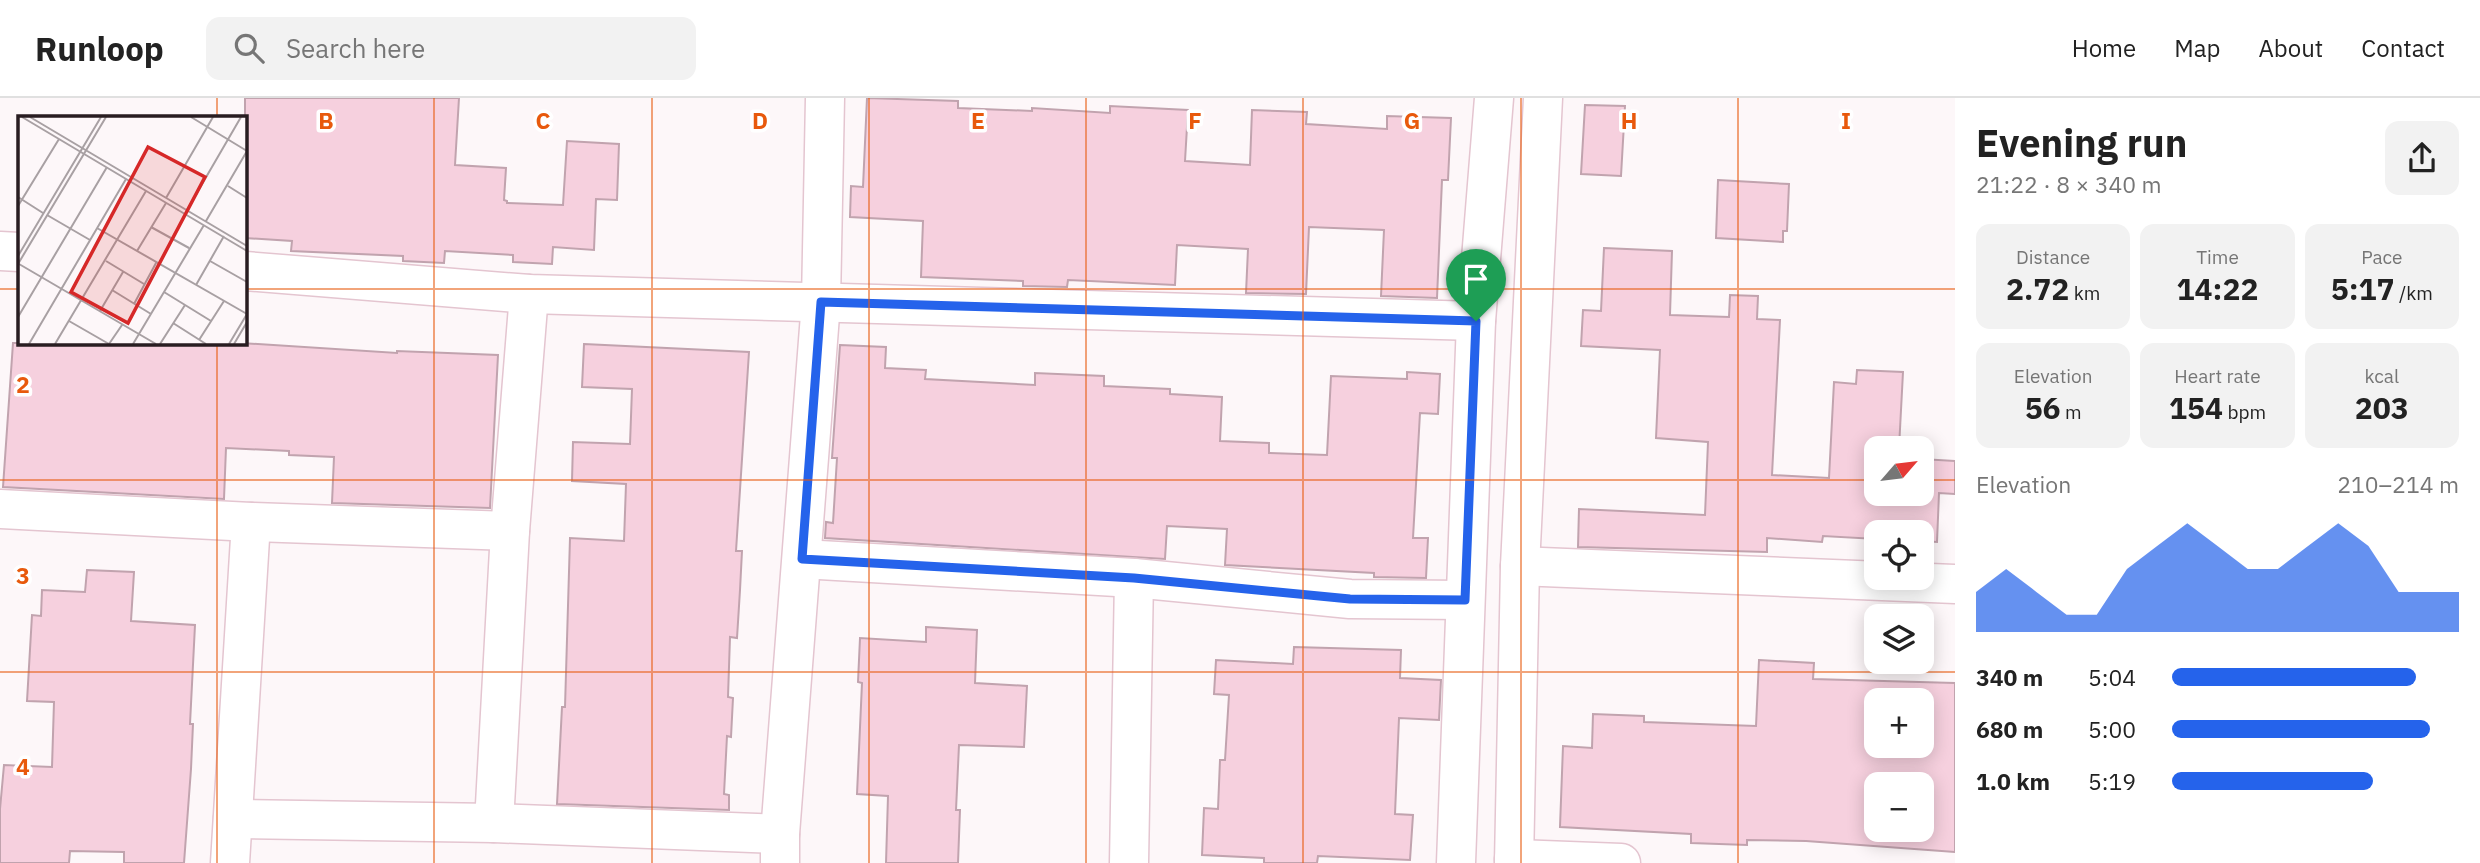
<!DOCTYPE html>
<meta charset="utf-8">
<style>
:root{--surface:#fff;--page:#f2f2f2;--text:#222;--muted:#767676;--line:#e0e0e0;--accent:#2563eb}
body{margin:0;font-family:"IBM Plex Sans",sans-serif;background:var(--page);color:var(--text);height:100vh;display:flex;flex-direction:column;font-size:26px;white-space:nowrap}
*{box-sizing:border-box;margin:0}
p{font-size:23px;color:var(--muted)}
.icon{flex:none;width:38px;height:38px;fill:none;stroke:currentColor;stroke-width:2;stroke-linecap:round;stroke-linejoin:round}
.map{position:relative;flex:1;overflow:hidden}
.drawer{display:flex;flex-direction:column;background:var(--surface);width:525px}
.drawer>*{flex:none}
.needle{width:46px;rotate:62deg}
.controls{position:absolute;left:1864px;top:338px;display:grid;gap:14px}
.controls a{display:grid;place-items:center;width:70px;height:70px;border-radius:14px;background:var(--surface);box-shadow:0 4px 18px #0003;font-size:35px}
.pin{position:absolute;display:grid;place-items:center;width:60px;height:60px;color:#fff;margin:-72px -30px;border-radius:50% 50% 50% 0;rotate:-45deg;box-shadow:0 0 7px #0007}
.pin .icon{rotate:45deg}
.round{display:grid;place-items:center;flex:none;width:74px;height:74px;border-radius:14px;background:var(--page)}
.overview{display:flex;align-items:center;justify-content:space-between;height:119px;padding:0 21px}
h1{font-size:38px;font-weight:700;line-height:52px}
.figures{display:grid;grid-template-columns:repeat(3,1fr);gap:10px;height:119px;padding:7px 21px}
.figures div{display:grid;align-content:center;border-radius:14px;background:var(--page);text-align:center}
.figures b{font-size:30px;font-weight:700}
.figures small{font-size:19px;font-weight:400}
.figures p{font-size:19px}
.chart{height:196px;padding:14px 21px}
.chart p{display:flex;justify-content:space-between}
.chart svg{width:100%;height:126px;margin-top:7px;fill:var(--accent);opacity:.7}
ul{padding:0 21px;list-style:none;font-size:23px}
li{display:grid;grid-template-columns:112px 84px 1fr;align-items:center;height:52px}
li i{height:18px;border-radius:9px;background:var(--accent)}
header{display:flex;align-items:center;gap:42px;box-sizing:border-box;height:98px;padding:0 35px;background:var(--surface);border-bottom:2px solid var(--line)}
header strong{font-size:33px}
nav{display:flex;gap:38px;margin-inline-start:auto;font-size:24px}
.search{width:490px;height:63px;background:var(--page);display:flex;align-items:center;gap:18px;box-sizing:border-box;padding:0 24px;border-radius:14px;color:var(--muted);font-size:26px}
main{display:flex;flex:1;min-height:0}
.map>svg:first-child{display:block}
.building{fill:#f6d0de;stroke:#c1a3ae;stroke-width:2;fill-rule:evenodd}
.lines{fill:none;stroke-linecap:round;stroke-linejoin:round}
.minor-casing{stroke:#e4c5d0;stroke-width:41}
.minor{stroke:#fff;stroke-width:38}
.route-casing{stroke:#fff;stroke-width:14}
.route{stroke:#2563eb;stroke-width:9}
.grid{fill:none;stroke:#e8590c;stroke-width:2;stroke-opacity:0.55}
.inset-road{fill:none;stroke:#a8a0a3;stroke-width:2}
.view{fill:#d62828;fill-opacity:0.15;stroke:#d62828;stroke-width:3.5}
.inset-edge{fill:none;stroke:#281d21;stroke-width:3.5}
.grid-label{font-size:23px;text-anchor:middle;font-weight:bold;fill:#e8590c;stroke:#fff;stroke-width:7;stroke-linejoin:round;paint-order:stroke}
</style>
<header>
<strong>Runloop</strong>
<div class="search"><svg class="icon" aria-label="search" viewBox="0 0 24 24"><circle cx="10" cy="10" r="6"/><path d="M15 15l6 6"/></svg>Search here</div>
<nav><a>Home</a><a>Map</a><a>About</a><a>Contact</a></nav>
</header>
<main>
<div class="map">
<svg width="1955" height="765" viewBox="0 0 1955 765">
<rect width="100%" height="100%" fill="#fdf7f9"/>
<g class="building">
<polygon points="245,0 459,0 455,67 506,70 504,102 507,103 507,105 563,107 567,43 619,46 617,102 596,101 594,152 553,149 552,166 513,164 513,157 445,153 444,165 403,163 403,158 291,153 292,143 245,140"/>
<polygon points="867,0 958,3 958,10 1032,13 1032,10 1110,15 1110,8 1188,12 1185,63 1250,67 1252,12 1307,14 1306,26 1387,31 1387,18 1451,20 1448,82 1442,82 1437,200 1381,198 1384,132 1309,129 1306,196 1246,195 1248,151 1177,147 1175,187 1068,182 1067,189 1023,188 1023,183 921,179 923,123 850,119 851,88 863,89"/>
<polygon points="1585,7 1625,8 1621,78 1581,76"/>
<polygon points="1718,82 1789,86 1787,133 1783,133 1783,144 1716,140"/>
<polygon points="1604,150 1672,153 1670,217 1729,219 1730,197 1758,198 1757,221 1780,222 1772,377 1829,380 1834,284 1856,286 1857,272 1903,274 1899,350 1876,350 1876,396 1922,396 1922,361 1955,363 1955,396 1939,395 1937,444 1922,443 1922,434 1876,434 1876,441 1823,438 1822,444 1767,440 1767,454 1578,449 1579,411 1705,417 1708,344 1656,340 1660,252 1581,248 1583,212 1601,213"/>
<polygon points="13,245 241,245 397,255 397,253 498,257 490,410 332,405 334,359 289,357 289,353 226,350 224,401 3,389"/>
<polygon points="584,246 749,254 736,453 742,453 740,492 737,540 730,539 728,599 733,600 731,639 727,638 724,696 729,697 729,712 557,706 562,609 565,609 570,440 624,443 626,386 572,383 573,344 630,346 632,291 582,289"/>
<polygon points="840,247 886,249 885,270 926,272 925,281 1035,287 1035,275 1104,278 1104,288 1170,291 1170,296 1222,299 1220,343 1269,345 1269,355 1327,357 1331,278 1407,281 1407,274 1440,276 1438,316 1420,315 1413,440 1428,440 1426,480 1374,479 1374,475 1225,467 1227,431 1167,428 1165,461 825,440 826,424 833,425 837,360 832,360"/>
<polygon points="87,472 134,474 131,523 195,527 190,626 193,626 191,671 184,765 124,765 124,754 70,753 69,765 0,765 0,711 4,667 52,669 54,604 27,603 32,517 41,518 42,492 85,494"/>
<polygon points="926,529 977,532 975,585 1027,588 1024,649 959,647 956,712 960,712 958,765 886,765 888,698 857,696 862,585 858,584 860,540 926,544"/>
<polygon points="1294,549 1401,552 1400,580 1441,582 1439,622 1399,620 1395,716 1413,717 1410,762 1318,758 1317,765 1264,765 1264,760 1202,757 1204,710 1218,711 1220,662 1225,662 1229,597 1214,596 1216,562 1293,566"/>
<path d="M1759,562l55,3 -1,16 142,4v169l-149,-11 -59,-1v5l-56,-2v-9l-131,-7 3,-81 29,2 1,-34 51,2v6l112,4zM1876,602h46v46h-46zM1876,686h46v46h-46z"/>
</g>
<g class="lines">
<g class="minor-casing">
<g id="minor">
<polyline points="0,153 19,154"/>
<polyline points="245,173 529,196 1476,223"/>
<polyline points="0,411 251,424 510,433"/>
<polyline points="802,461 1134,480 1350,501 1465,502"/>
<polyline points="1520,468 1955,486"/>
<polyline points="233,721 494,725 780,736"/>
<polyline points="494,725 510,433 529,196"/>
<polyline points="1514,761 1621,765"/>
<polyline points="230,765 251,424"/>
<polyline points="780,765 780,736 821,204 825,0"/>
<polyline points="1129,765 1134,480"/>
<polyline points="1456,765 1476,223 1494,0"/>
<polyline points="1514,765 1520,468 1543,0"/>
</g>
</g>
<use href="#minor" class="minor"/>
</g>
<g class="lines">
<g class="route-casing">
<polygon id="route" points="821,204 1476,223 1465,502 1350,501 1134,480 802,461"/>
</g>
<use href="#route" class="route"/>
</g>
<path class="grid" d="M217,0v19M434,0v765M652,0v765M869,0v765M1086,0v765M1303,0v765M1521,0v765M1738,0v765M0,191h19M245,191h1710M217,245v520M0,382h1876M1922,382h33M0,574h1955"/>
<g transform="translate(18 18)">
<rect width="229" height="229" fill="#fdf7f9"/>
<path class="inset-road" d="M4,1l225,134M12,1l217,129M173,1l56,34M210,70l19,12M0,81l25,16M148,82l47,-81M0,90l41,-67M169,94l54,-93M29,99l43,25M188,105l41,-70M133,111l38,21M79,112l150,86M119,135l29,-48M0,140l83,-139M88,145l38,23M192,145l37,21M0,148l88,-147M1,148l137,80M178,169l28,-49M94,174l39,24M146,176l47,29M116,188l22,-41M82,195l23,-39M0,201l89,-150M51,205l40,23M155,207l33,21M181,224l25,-39M11,228l97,-165M37,228l91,-153M91,228l13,-19M115,228l71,-119M142,228l25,-39M211,228l18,-30M216,228l13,-22"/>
<path class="view" d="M130,31l57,30 -77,146 -57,-31z"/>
<rect width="229" height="229" class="inset-edge"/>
</g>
<g class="grid-label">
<text x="326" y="31">B</text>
<text x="543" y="31">C</text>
<text x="760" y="31">D</text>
<text x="978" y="31">E</text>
<text x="1195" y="31">F</text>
<text x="1412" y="31">G</text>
<text x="1629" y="31">H</text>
<text x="1846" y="31">I</text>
<text x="23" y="295">2</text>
<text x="23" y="486">3</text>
<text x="23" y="677">4</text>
</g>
</svg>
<div class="controls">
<a><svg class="needle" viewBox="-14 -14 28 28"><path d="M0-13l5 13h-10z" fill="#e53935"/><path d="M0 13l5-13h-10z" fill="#767676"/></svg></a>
<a><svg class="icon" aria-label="locate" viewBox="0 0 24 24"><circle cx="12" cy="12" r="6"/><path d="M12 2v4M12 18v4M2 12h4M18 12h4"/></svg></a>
<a><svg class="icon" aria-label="layers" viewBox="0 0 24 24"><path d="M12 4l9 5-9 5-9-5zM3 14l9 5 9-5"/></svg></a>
<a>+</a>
<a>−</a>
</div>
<div class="pin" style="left:1476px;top:223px;background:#1e9e55"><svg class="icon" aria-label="arrive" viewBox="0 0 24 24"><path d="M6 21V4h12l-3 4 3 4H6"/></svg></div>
</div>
<section class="drawer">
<div class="overview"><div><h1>Evening run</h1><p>21:22 · 8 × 340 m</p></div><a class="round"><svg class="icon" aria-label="share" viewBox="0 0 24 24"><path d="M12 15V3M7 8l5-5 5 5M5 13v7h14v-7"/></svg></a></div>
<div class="figures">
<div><p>Distance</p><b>2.72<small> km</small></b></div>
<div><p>Time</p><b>14:22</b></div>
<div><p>Pace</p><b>5:17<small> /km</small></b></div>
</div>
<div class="figures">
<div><p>Elevation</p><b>56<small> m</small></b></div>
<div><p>Heart rate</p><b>154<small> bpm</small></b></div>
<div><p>kcal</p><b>203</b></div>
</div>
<div class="chart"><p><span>Elevation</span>210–214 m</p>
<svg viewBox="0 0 160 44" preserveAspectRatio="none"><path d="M0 44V30L10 22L20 30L30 38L40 38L50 22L60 14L70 6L80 14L90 22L100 22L110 14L120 6L130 14L140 30L150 30L160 30V44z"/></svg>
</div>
<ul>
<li><b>340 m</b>5:04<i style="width:85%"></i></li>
<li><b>680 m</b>5:00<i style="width:90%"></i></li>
<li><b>1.0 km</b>5:19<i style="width:70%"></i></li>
</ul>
</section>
</main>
